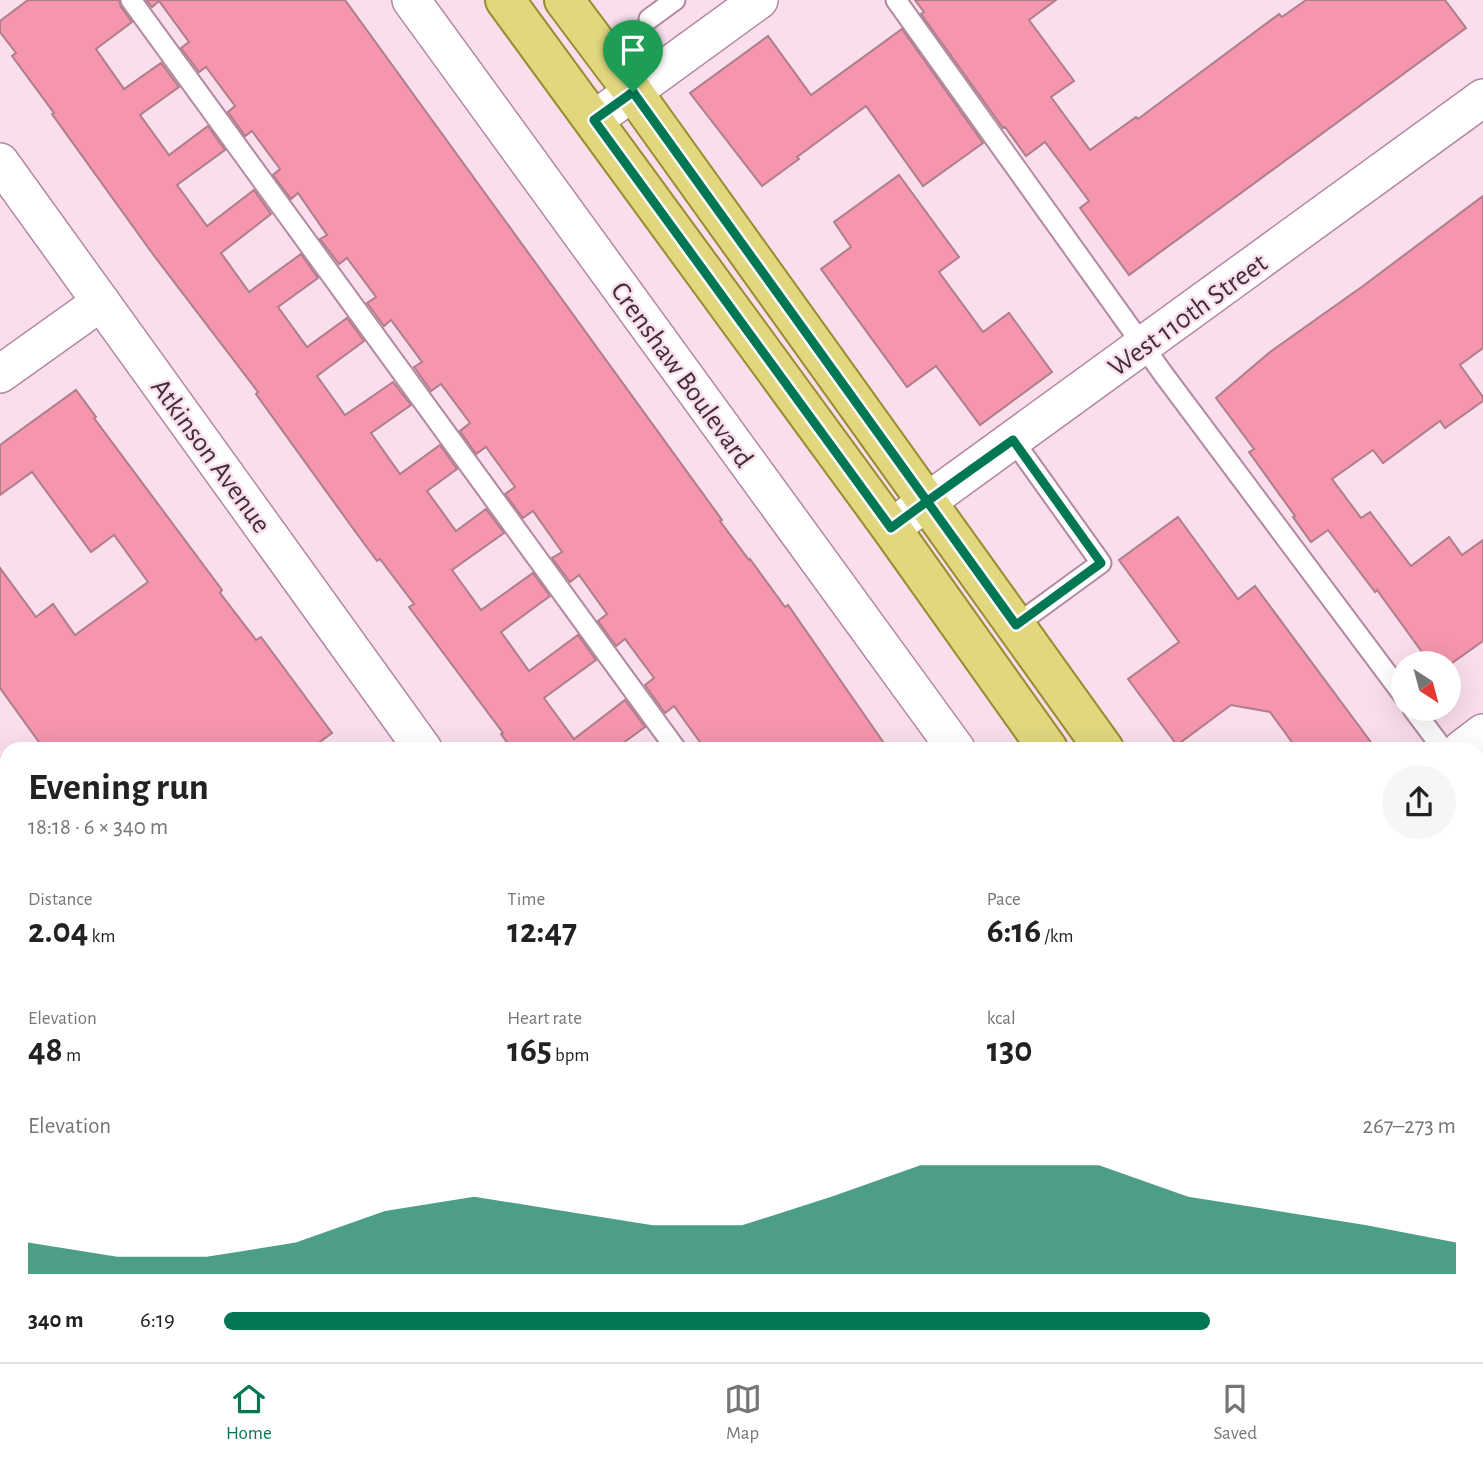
<!DOCTYPE html>
<meta charset="utf-8">
<style>
:root{--surface:#fff;--page:#f6f6f6;--text:#222;--muted:#767676;--line:#e0e0e0;--accent:#017753}
body{margin:0;font-family:"Alegreya Sans",sans-serif;background:var(--page);color:var(--text);height:100vh;display:flex;flex-direction:column;font-size:26px;white-space:nowrap}
*{box-sizing:border-box;margin:0}
p{font-size:23px;color:var(--muted)}
.icon{flex:none;width:38px;height:38px;fill:none;stroke:currentColor;stroke-width:2;stroke-linecap:round;stroke-linejoin:round}
.map{position:relative;flex:1;overflow:hidden}
.details{position:absolute;left:0px;top:742px;width:1484px;height:621px;display:flex;flex-direction:column;background:var(--surface);border-radius:21px 21px 0 0;box-shadow:0 7px 28px #0002}
.details>*{flex:none}
.needle{width:46px;rotate:144deg}
.tools{position:absolute;left:1391px;top:651px;display:grid;gap:14px}
.tools a{display:grid;place-items:center;width:70px;height:70px;border-radius:50%;background:var(--surface);box-shadow:0 7px 28px #0002;font-size:35px}
.pin{position:absolute;display:grid;place-items:center;width:60px;height:60px;color:#fff;margin:-72px -30px;border-radius:50% 50% 50% 0;rotate:-45deg;box-shadow:0 0 7px #0007}
.pin .icon{rotate:45deg}
.round{display:grid;place-items:center;flex:none;width:74px;height:74px;border-radius:37px;background:var(--page)}
.summary{display:flex;align-items:center;justify-content:space-between;height:119px;padding:0 28px}
h1{font-size:38px;font-weight:700;line-height:52px}
.metrics{display:grid;grid-template-columns:repeat(3,1fr);gap:10px;height:119px;padding:7px 28px}
.metrics div{display:grid;align-content:center}
.metrics b{font-size:35px;font-weight:700}
.metrics small{font-size:19px;font-weight:400}
.metrics p{font-size:19px}
.chart{height:196px;padding:14px 28px}
.chart p{display:flex;justify-content:space-between}
.chart svg{width:100%;height:126px;margin-top:7px;fill:var(--accent);opacity:.7}
ul{padding:0 28px;list-style:none;font-size:23px}
li{display:grid;grid-template-columns:112px 84px 1fr;align-items:center;height:52px}
li i{height:18px;border-radius:9px;background:var(--accent)}
.tabs{display:flex;justify-content:space-around;align-items:center;height:98px;border-top:2px solid var(--line);background:var(--surface);font-size:19px;color:var(--muted)}
.tabs a{display:grid;justify-items:center;gap:4px}
.tabs .active{color:var(--accent)}
.map>svg:first-child{display:block}
.building{fill:#f595ae;stroke:#ae7e89;stroke-width:2}
.lines{fill:none;stroke-linecap:round;stroke-linejoin:round}
.lane-casing{stroke:#b388a1;stroke-width:23}
.street-casing{stroke:#b388a1;stroke-width:40}
.primary-casing{stroke:#9a8b2f;stroke-width:42}
.lane{stroke:#fff;stroke-width:19}
.street{stroke:#fff;stroke-width:37}
.primary{stroke:#e0d77f;stroke-width:38}
.route-casing{stroke:#fff;stroke-width:14}
.route{stroke:#017753;stroke-width:9}
.labels{text-anchor:middle;stroke-width:5;stroke-linejoin:round;paint-order:stroke}
.street-label{font-size:28px;fill:#402e38;stroke:#fadeed}
</style>
<div class="map">
<svg width="1483" height="1362" viewBox="0 0 1483 1362">
<rect width="100%" height="100%" fill="#fadeed"/>
<g class="building">
<polygon points="28,0 119,0 121,7 132,22 96,49 124,89 161,63 179,87 140,115 169,155 208,126 225,150 177,185 207,226 254,190 271,214 221,253 249,292 301,254 318,278 278,307 307,347 347,318 364,341 317,376 345,415 393,382 411,405 371,433 400,474 440,445 457,469 427,491 456,531 486,509 504,533 452,570 481,610 533,573 550,596 501,632 529,671 578,635 596,660 544,698 574,739 625,700 645,727 615,749 512,749 501,734 503,733 409,607 414,604 380,559 377,561 357,534 256,394 258,392 152,253 52,114 54,113 12,56 16,53 0,32 0,21"/>
<polygon points="146,0 345,0 722,520 720,521 749,560 750,559 785,607 788,605 888,749 705,749 674,706 665,713 645,685 654,678 625,639 616,646 598,621 607,614 579,575 570,582 552,558 562,552 533,511 523,518 505,494 515,487 486,447 476,454 460,431 470,423 441,384 431,391 414,367 422,362 391,320 384,326 367,303 376,297 347,258 339,264 320,239 327,235 298,193 291,199 273,175 280,169 252,131 245,136 228,112 235,106 206,67 199,72 181,48 189,42 159,1 152,7"/>
<polygon points="915,0 1056,0 1029,20 1074,81 1051,97 1090,150 1136,117 1138,119 1279,14 1282,17 1306,0 1445,0 1466,28 1129,275 1080,208 1089,201 1045,142 1026,156 1005,127 1003,128 921,14 924,12"/>
<polygon points="902,29 983,143 923,186 866,106 797,157 799,159 762,186 690,93 768,36 811,95"/>
<polygon points="899,175 959,257 939,272 983,332 1009,313 1052,372 980,425 936,366 907,387 821,269 851,247 834,222"/>
<polygon points="1483,196 1483,348 1460,365 1483,397 1483,401 1445,428 1440,421 1383,463 1373,450 1332,479 1361,518 1370,512 1411,566 1449,537 1462,555 1483,540 1483,641 1452,663 1430,663 1377,590 1375,592 1328,530 1311,542 1293,517 1295,516 1249,452 1254,449 1216,398 1270,352 1363,286"/>
<polygon points="76,390 96,417 94,418 222,590 220,593 256,640 261,637 332,733 310,749 44,749 0,688 0,568 36,617 53,604 75,635 148,582 114,535 91,552 32,472 0,495 0,445"/>
<polygon points="1178,517 1238,599 1255,586 1376,749 1297,749 1270,712 1231,705 1177,745 1128,679 1179,642 1119,560"/>
</g>
<g class="lines">
<g class="lane-casing">
<g id="lane">
<polyline points="131,0 676,749"/>
<polyline points="896,0 1164,375 1404,696"/>
<polyline points="649,19 675,0"/>
<polyline points="1013,440 1101,563 1016,625"/>
<polyline points="1413,709 1443,749"/>
<polyline points="1477,796 1483,804"/>
<polyline points="1117,1356 1121,1362"/>
</g>
</g>
<g class="street-casing">
<g id="street">
<polyline points="411,0 956,749"/>
<polyline points="594,120 759,0"/>
<polyline points="0,162 423,749"/>
<polyline points="0,374 101,302"/>
<polyline points="891,528 1483,98"/>
<polyline points="1462,749 1483,733"/>
<polyline points="0,799 7,809"/>
<polyline points="399,1356 403,1362"/>
<polyline points="860,1356 865,1362"/>
<polyline points="1398,1356 1402,1362"/>
<polyline points="1207,1362 1215,1356"/>
</g>
</g>
<g class="primary-casing">
<g id="primary">
<polyline points="505,0 891,528 1048,749"/>
<polyline points="564,0 633,92 1104,749"/>
<polyline points="1477,1272 1483,1280"/>
<polyline points="1477,1343 1483,1352"/>
</g>
</g>
<use href="#lane" class="lane"/>
<use href="#street" class="street"/>
<use href="#primary" class="primary"/>
</g>
<g class="lines">
<g class="route-casing">
<path id="route" d="M633,92l383,533 85,-62 -88,-123c-41,29 -82,58 -122,88l-297,-408 39,-28"/>
</g>
<use href="#route" class="route"/>
</g>
<g class="labels">
<g class="street-label">
<text transform="translate(1187 314) rotate(-36)" y="10">West 110th Street</text>
<text transform="translate(683 374) rotate(54)" y="10">Crenshaw Boulevard</text>
<text transform="translate(212 455) rotate(54)" y="10">Atkinson Avenue</text>
</g>
</g>
</svg>
<div class="tools">
<a><svg class="needle" viewBox="-14 -14 28 28"><path d="M0-13l5 13h-10z" fill="#e53935"/><path d="M0 13l5-13h-10z" fill="#767676"/></svg></a>
</div>
<div class="pin" style="left:633px;top:92px;background:#1e9e55"><svg class="icon" aria-label="arrive" viewBox="0 0 24 24"><path d="M6 21V4h12l-3 4 3 4H6"/></svg></div>
<section class="details">
<div class="summary"><div><h1>Evening run</h1><p>18:18 · 6 × 340 m</p></div><a class="round"><svg class="icon" aria-label="share" viewBox="0 0 24 24"><path d="M12 15V3M7 8l5-5 5 5M5 13v7h14v-7"/></svg></a></div>
<div class="metrics">
<div><p>Distance</p><b>2.04<small> km</small></b></div>
<div><p>Time</p><b>12:47</b></div>
<div><p>Pace</p><b>6:16<small> /km</small></b></div>
</div>
<div class="metrics">
<div><p>Elevation</p><b>48<small> m</small></b></div>
<div><p>Heart rate</p><b>165<small> bpm</small></b></div>
<div><p>kcal</p><b>130</b></div>
</div>
<div class="chart"><p><span>Elevation</span>267–273 m</p>
<svg viewBox="0 0 160 44" preserveAspectRatio="none"><path d="M0 44V33L10 38L20 38L30 33L40 22L50 17L60 22L70 27L80 27L90 17L100 6L110 6L120 6L130 17L140 22L150 27L160 33V44z"/></svg>
</div>
<ul>
<li><b>340 m</b>6:19<i style="width:80%"></i></li>
</ul>
</section>
</div>
<nav class="tabs">
<a class="active"><svg class="icon" aria-label="home" viewBox="0 0 24 24"><path d="M3 11l9-7 9 7M6 9v11h12V9"/></svg>Home</a>
<a><svg class="icon" aria-label="map" viewBox="0 0 24 24"><path d="M3 6l6-2 6 2 6-2v14l-6 2-6-2-6 2zM9 4v14M15 6v14"/></svg>Map</a>
<a><svg class="icon" aria-label="saved" viewBox="0 0 24 24"><path d="M7 4h10v16l-5-4-5 4z"/></svg>Saved</a>
</nav>
